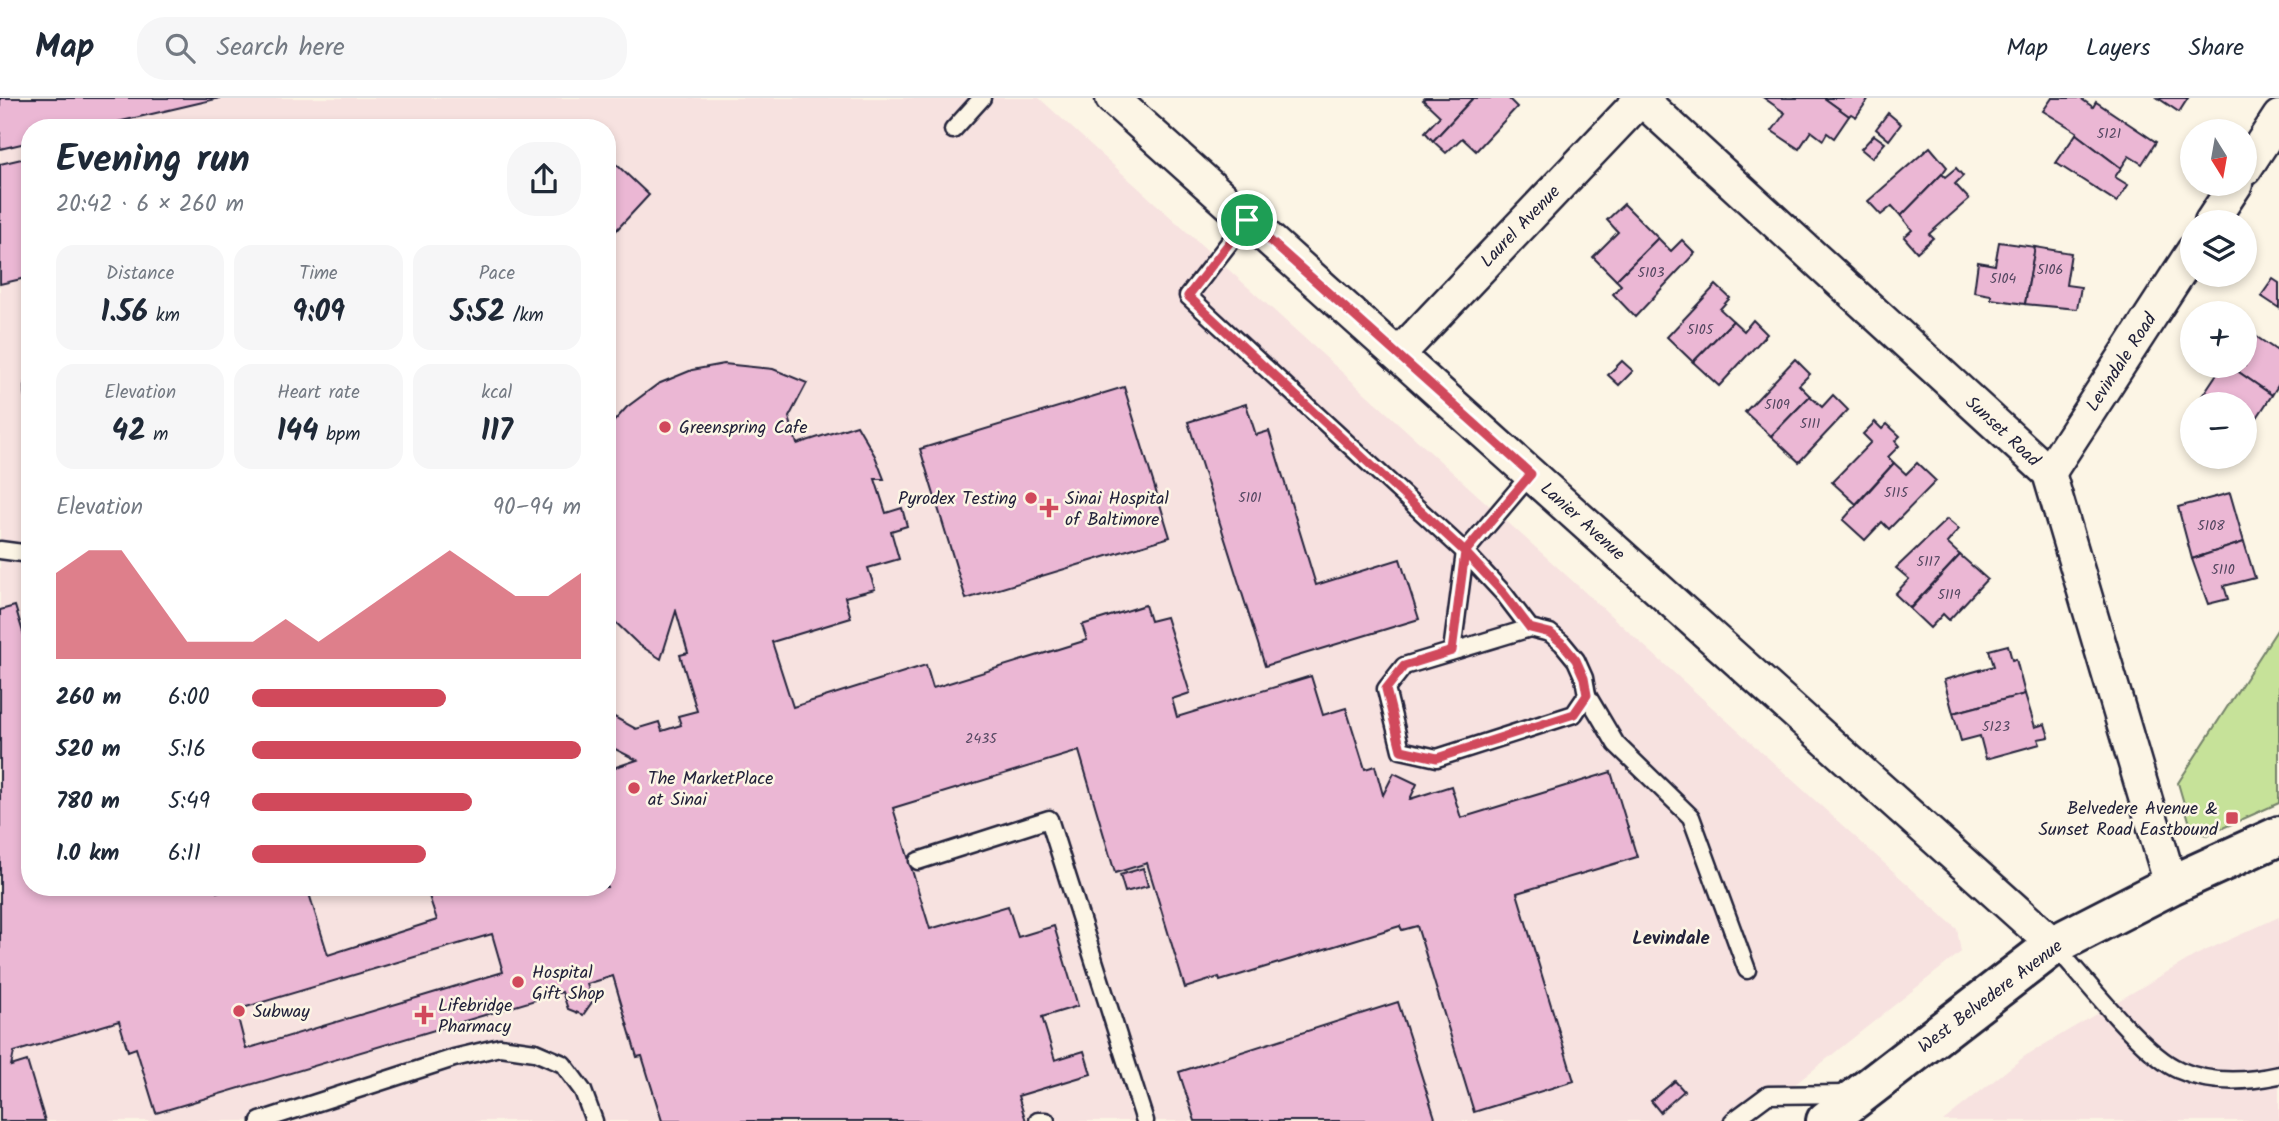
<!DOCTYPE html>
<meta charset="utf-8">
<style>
:root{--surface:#fff;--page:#f6f6f7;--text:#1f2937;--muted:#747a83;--line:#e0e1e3;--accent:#d1495b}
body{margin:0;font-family:Kalam,sans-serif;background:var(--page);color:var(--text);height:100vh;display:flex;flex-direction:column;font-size:26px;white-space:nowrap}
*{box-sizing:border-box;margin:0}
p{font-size:23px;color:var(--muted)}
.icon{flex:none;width:38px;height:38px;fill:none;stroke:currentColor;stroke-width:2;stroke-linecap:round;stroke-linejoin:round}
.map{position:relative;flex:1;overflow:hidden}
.details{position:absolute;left:21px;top:21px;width:595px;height:777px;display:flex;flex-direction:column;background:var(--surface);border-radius:28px;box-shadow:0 4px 10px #0003}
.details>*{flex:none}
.needle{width:46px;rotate:169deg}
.tools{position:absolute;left:2180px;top:21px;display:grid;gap:14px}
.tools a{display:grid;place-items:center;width:77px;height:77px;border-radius:50%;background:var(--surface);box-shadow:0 4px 10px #0003;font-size:35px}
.pin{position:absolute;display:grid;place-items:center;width:60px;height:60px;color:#fff;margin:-30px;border:4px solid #fff;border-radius:50%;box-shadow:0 2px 7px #0007}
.round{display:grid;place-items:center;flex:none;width:74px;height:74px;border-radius:28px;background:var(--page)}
.head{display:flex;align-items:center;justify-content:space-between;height:119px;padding:0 35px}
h1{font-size:38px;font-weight:600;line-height:52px}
.stats{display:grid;grid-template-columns:repeat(3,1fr);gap:10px;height:119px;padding:7px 35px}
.stats div{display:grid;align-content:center;border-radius:18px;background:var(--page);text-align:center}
.stats b{font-size:30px;font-weight:600}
.stats small{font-size:19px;font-weight:400}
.stats p{font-size:19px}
.chart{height:196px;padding:14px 35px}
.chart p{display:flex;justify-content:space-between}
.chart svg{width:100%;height:126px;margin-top:7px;fill:var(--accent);opacity:.7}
ul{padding:0 35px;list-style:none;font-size:23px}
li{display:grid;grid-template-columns:112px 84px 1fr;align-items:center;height:52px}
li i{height:18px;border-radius:9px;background:var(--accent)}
header{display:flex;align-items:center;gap:42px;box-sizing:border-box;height:98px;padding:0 35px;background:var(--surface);border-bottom:2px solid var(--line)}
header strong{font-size:33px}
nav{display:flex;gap:38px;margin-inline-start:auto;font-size:24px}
.search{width:490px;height:63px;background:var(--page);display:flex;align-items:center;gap:18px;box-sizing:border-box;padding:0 24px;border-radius:28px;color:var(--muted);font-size:26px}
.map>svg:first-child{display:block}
.built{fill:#f7e2e0;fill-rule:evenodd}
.green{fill:#c6e299;stroke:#74826a;stroke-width:2}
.building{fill:#ebb7d4;stroke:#22223b;stroke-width:2;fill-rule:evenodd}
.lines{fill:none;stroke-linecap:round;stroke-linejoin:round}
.lane-casing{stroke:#22223b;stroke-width:21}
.street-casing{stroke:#22223b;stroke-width:37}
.secondary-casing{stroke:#22223b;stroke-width:44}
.lane{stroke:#fcf5e5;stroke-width:16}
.street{stroke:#fcf5e5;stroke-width:32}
.secondary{stroke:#fcf5e5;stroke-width:38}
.route-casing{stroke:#fff;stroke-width:14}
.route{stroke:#d1495b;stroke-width:9}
.poi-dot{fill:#d1495b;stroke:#fcf5e5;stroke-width:2.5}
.labels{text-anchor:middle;stroke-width:5;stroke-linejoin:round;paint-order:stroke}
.number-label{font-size:14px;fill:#544761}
.street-label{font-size:18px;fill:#22223b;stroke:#fcf5e5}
.poi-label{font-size:18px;fill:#22223b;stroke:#fcf5e5;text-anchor:start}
.neighbourhood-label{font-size:19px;font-weight:bold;fill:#22223b;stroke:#fcf5e5}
</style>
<header>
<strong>Map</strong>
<div class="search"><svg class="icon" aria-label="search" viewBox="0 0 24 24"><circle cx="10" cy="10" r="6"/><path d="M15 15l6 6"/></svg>Search here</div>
<nav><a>Map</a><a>Layers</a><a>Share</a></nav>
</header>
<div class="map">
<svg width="2279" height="1023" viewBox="0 0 2279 1023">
<rect width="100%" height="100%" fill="#fcf5e5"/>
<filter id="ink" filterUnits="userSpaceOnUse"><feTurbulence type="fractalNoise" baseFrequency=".0143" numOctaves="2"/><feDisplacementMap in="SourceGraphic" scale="14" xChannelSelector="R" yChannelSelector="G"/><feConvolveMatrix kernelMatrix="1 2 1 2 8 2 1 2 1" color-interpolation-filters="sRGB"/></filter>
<g filter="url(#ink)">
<g class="built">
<path d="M0,0h1039l918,831 4,23 -212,169h-1749zM30,30h577v759h-577z"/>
<polygon points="2279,819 2279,1023 1943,1023 2025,958 2196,857"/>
</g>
<polygon class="green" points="2279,529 2279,705 2207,737 2192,733 2178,685"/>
<g class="building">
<polygon points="0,0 220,0 92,30 30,30 30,44 0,51"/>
<polygon points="1425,0 1473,0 1433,43 1425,34 1440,18 1423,2"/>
<polygon points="1473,0 1508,0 1517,9 1476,53 1462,40 1446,55 1433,43"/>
<polygon points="1824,0 1869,0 1856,19 1851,16 1849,18"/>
<polygon points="1824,0 1849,18 1834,40 1827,35 1823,42 1811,33 1799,51 1772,33 1785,15 1764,0"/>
<polygon points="2052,0 2080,0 2093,9 2096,4 2156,44 2142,66 2129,58 2121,70 2076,36 2077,34 2043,13"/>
<polygon points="2158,0 2188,0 2179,14"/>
<polygon points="1888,15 1901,26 1889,42 1876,31"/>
<polygon points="2076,36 2121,70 2115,79 2128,87 2117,104 2056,65"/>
<polygon points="1874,37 1885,45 1872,60 1861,51"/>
<polygon points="1930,49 1947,69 1942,76 1901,118 1892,108 1881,117 1868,103"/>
<polygon points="30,59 30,179 0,186 0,66"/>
<polygon points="617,67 649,97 611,138 607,134 607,77"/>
<polygon points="1956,70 1963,78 1955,86 1969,101 1929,136 1933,140 1917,154 1904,139 1912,132 1901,118 1942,76 1945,79"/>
<polygon points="1624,106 1658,140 1616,182 1593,159 1618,134 1607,122"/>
<polygon points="1658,140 1671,153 1682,142 1695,155 1635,219 1613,196 1621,187 1616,182"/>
<polygon points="1999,144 2035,149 2025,206 1991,201 1991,197 1974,194 1978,164 1995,167"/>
<polygon points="2035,149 2071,155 2066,187 2081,189 2077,211 2025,206"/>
<polygon points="2273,181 2279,185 2279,210 2261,198"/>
<polygon points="1716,187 1730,200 1720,211 1733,223 1693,264 1667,239"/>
<polygon points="1753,222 1767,236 1719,288 1693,264 1733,223 1744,233"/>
<polygon points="2245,231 2279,254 2279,286 2272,297 2230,268 2245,268"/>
<polygon points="30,260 30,331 24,294"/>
<polygon points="1795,261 1810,276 1799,287 1810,298 1771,338 1745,314"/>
<polygon points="1622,263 1633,273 1619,287 1608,277"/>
<path d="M724,266l49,5 34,14 -18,34 8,27 60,-19 18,31 9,23h-9l11,34 16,-5 5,18 -16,5 8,28 -31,9 7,21 -30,8 6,21 -79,24 21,65 133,-42 7,23 154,-48 -5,-15 63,-20 5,16 16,-4 24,76 -18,6 5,18 134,-41 12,39 23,-7 19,61 10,-3 8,29 11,-22 23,11 -7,15 41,-13 10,32 150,-46 26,85 -120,36 57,188 -100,31 -57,-186 -15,4 -2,-4 -180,55 -1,-4 -34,11 -38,-125 -32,10 -36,-122 -186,57 37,121 78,-23 10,31 36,-11 24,80 -36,11 13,43 29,-9 7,23 -73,22 8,25h-364l-20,-65 -5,1 -24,-81 -26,8 5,18 -9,13 -15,-6 -6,-17 -406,121 -20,-65 -8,3 -9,-30 -105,31 -3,14 16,-5 18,60h-45v-511l15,-4 11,36 4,-1v246h186l1,5 15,-5h75l21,68 109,-35 -11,-33h181v-117l30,-10 -30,-15v-32l29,16 23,-7 3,9 19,-6 -3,-9 19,-5 -17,-56 8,-2 -12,-42 -15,48 -23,-15 -31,-30v-185l20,-22 31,-23 34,-14zM492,836l11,38 -257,77 -10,-39z"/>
<polygon points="2222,268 2230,268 2272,297 2246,336 2245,306 2198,304"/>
<polygon points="1124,289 1170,439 966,501 920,351"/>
<polygon points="1833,297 1848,312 1799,364 1771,338 1810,298 1822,309"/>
<polygon points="1246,306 1256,337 1269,333 1316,487 1400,461 1419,521 1265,568 1188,324"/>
<polygon points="1875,324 1882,331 1887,326 1900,338 1895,343 1899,348 1888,359 1894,365 1856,406 1832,384 1871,344 1863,336"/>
<polygon points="1894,365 1906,376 1917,365 1936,383 1889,431 1882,424 1865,442 1843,422"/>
<polygon points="2230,395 2244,444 2192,461 2178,409"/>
<polygon points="1947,421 1959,431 1947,445 1960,457 1910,510 1895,496 1909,481 1896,470"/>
<polygon points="2244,444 2255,480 2224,488 2228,501 2208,506 2192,461"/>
<polygon points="1960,457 1987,481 1949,522 1943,516 1930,530 1910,511"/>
<polygon points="2008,547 2012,562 2016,561 2025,596 1953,615 1944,582 1994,568 1989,552"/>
<polygon points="2025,596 2035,629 2045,626 2049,639 2038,641 2040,646 1986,661 1980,638 1961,643 1953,615"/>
<polygon points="1143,770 1148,788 1125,794 1120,777"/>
<polygon points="1398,904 1436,1023 1195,1023 1179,974"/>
<polygon points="1675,983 1684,993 1660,1014 1651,1003"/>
</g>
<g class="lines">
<g class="lane-casing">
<g id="lane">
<polyline points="953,32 982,0"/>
<polyline points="1247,122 1188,198 1465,454 1531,376"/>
<polyline points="0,452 30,456"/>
<polyline points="1465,454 1504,496 1530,530 1550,535 1562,545 1576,562 1584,580 1587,597 1574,616 1437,660 1401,652 1386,591 1404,568 1530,530"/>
<polyline points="1452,553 1465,454"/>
<polyline points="1587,597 1616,646 1691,719 1747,872"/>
<polyline points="918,763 1049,721 1145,1023"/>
<path d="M2054,847c29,32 89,110 125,125 31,14 68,12 100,5"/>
<polyline points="260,1023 454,960 500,949 535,954 563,966 583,993 594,1023"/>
<polyline points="1038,1023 1046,1023"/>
<polyline points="1733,1023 1768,997 1848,996"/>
</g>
</g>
<g class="street-casing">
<g id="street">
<polyline points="1112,0 2054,847"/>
<polyline points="1640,0 2049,375 2171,787"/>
<polyline points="2245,71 2279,19"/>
<polyline points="2211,124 2236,86"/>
<polyline points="1398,257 1642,0"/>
<polyline points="2049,375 2193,153"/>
</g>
</g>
<g class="secondary-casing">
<polyline id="secondary" points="1826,1023 2054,847 2171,787 2279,738"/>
</g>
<use href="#lane" class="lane"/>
<use href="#street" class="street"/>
<use href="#secondary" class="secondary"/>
</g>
</g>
<g class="lines" filter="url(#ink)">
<g class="route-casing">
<polyline id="route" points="1247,122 1188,198 1465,454 1452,553 1404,568 1386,591 1401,652 1437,660 1574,616 1587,597 1584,580 1576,562 1562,545 1550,535 1530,530 1504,496 1465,454 1531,376 1247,122"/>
</g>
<use href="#route" class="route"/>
</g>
<g class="poi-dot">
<circle cx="665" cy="329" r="7"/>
<circle cx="1031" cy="400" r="7"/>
<path d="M1045.5 399.5h7v7h7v7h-7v7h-7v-7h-7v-7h7z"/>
<circle cx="634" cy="690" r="7"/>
<rect x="2225" y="713" width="14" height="14" rx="3.5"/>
<circle cx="518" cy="884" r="7"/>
<circle cx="239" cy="913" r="7"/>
<path d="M420.5 906.5h7v7h7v7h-7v7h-7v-7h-7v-7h7z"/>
</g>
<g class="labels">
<g class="number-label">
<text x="2109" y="40">5121</text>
<text x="2050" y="176">5106</text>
<text x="1651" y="179">5103</text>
<text x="2003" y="185">5104</text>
<text x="1700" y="236">5105</text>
<text x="1777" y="311">5109</text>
<text x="1810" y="330">5111</text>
<text x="1896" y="399">5115</text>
<text x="1250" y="404">5101</text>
<text x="2211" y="432">5108</text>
<text x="1928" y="468">5117</text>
<text x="2223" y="476">5110</text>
<text x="1949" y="501">5119</text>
<text x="1996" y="633">5123</text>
<text x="981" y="645">2435</text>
</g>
<g class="street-label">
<text transform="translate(1520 128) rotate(-46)" y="6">Laurel Avenue</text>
<text transform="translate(2121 264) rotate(-57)" y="6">Levindale Road</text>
<text transform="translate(2003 333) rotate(43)" y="6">Sunset Road</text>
<text transform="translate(1583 423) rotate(42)" y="6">Lanier Avenue</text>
<text transform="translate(1990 898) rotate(-37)" y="6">West Belvedere Avenue</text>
</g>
<g class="poi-label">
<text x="679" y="335">Greenspring Cafe</text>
<text x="1017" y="406" text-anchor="end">Pyrodex Testing</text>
<text x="1065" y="406">Sinai Hospital<tspan x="1065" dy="21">of Baltimore</tspan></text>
<text x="648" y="686">The MarketPlace<tspan x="648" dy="21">at Sinai</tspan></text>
<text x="2218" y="716" text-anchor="end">Belvedere Avenue &amp;<tspan x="2218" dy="21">Sunset Road Eastbound</tspan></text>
<text x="532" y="880">Hospital<tspan x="532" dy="21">Gift Shop</tspan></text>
<text x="438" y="913">Lifebridge<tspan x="438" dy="21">Pharmacy</tspan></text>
<text x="253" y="919">Subway</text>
</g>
<g class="neighbourhood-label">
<text x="1671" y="846">Levindale</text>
</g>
</g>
</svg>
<div class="tools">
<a><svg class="needle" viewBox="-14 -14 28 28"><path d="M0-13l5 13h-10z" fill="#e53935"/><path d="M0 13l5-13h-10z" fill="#747a83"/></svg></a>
<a><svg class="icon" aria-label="layers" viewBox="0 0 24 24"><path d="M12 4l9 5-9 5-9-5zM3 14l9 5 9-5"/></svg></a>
<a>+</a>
<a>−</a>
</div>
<div class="pin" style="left:1247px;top:122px;background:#1e9e55"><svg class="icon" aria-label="arrive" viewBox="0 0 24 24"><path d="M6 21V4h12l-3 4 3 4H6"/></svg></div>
<section class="details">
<div class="head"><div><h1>Evening run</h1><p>20:42 · 6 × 260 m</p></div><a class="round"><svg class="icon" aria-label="share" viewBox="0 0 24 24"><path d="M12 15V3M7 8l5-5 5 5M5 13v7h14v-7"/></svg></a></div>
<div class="stats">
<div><p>Distance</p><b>1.56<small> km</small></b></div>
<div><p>Time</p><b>9:09</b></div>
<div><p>Pace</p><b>5:52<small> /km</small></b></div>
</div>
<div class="stats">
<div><p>Elevation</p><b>42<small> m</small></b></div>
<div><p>Heart rate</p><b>144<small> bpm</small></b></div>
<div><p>kcal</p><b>117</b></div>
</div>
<div class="chart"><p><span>Elevation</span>90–94 m</p>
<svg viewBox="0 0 160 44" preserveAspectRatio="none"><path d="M0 44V14L10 6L20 6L30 22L40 38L50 38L60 38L70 30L80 38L90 30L100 22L110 14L120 6L130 14L140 22L150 22L160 14V44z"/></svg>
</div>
<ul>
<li><b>260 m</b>6:00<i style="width:59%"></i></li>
<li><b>520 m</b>5:16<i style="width:100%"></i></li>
<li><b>780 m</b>5:49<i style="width:67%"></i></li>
<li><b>1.0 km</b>6:11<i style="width:53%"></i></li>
</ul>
</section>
</div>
